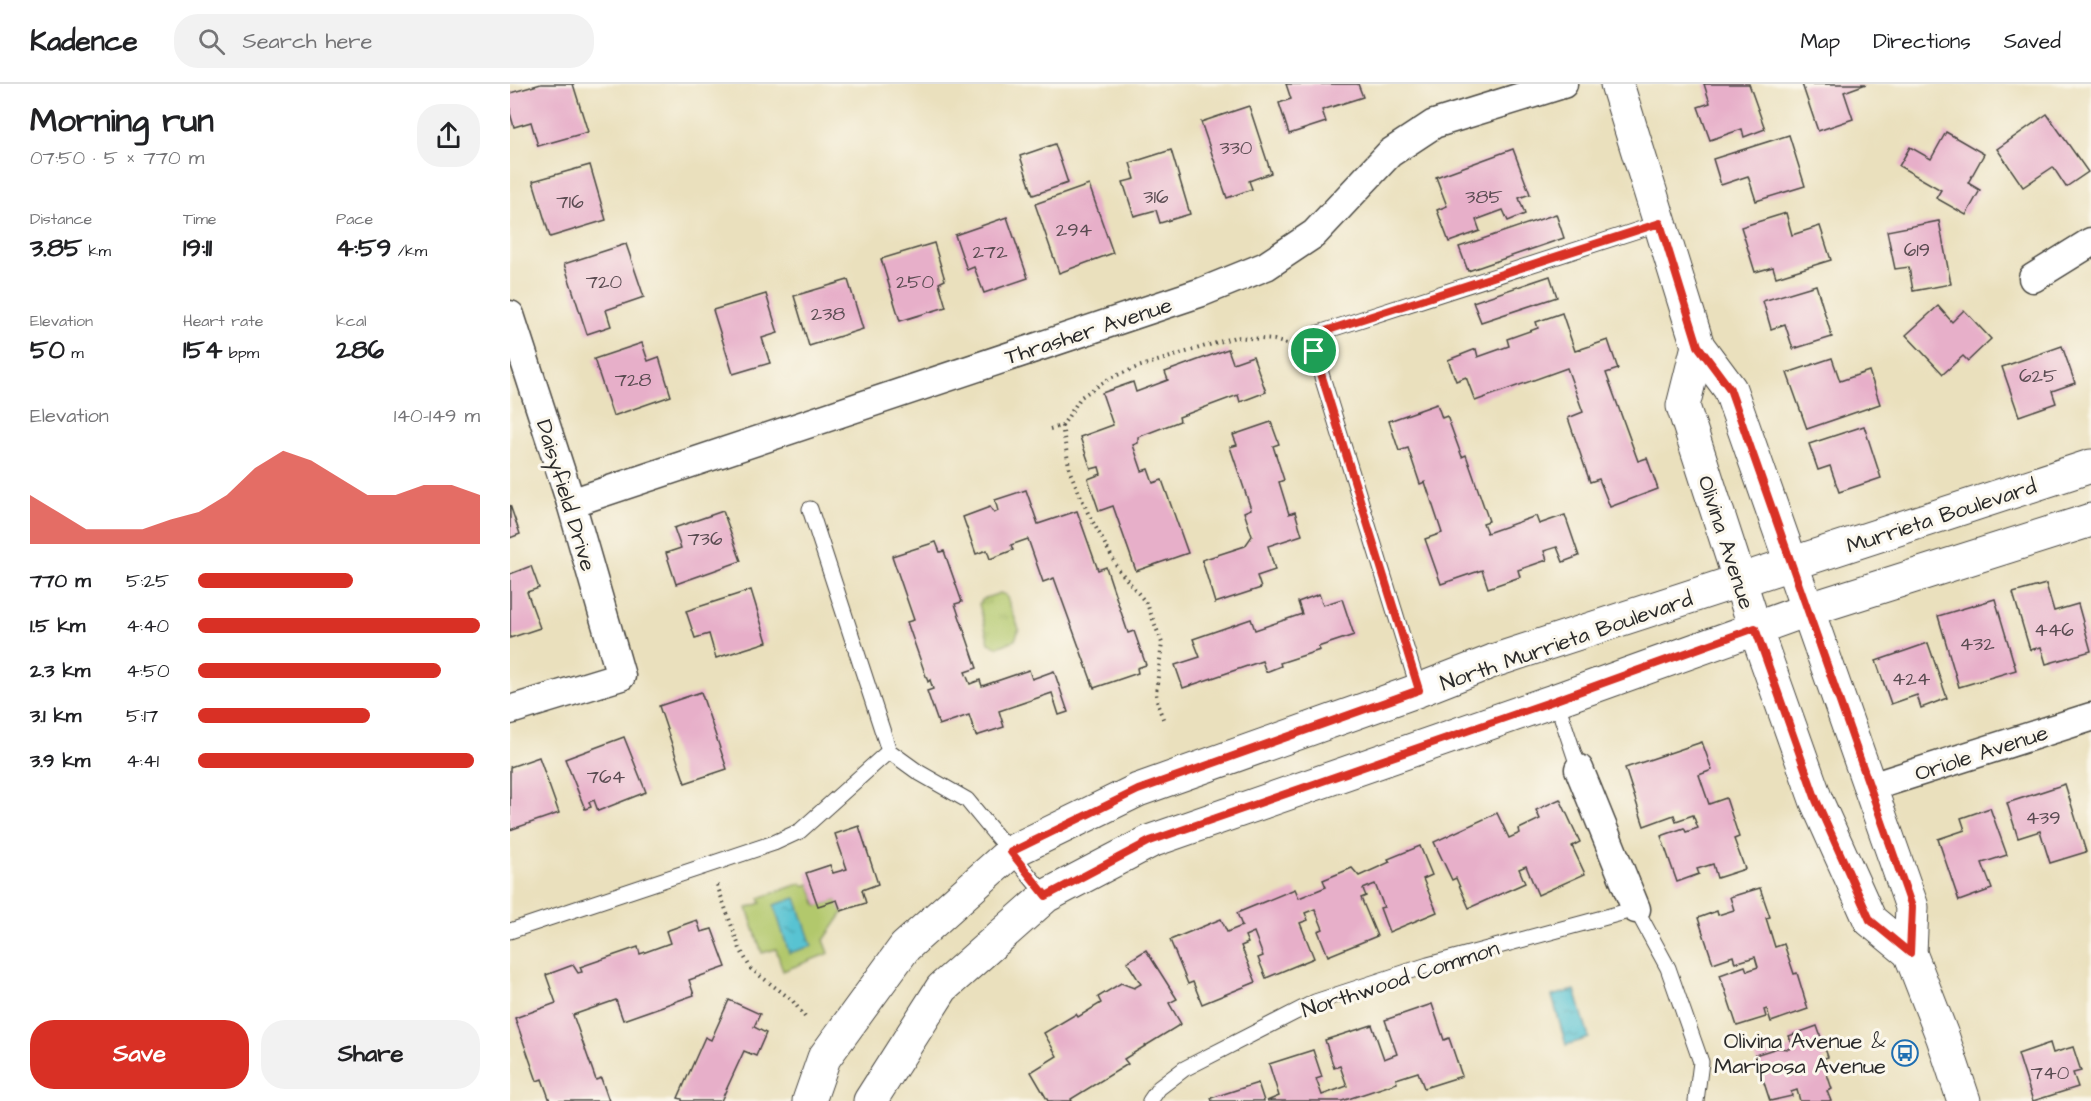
<!DOCTYPE html>
<meta charset="utf-8">
<style>
:root{--surface:#fff;--page:#f2f2f2;--text:#202124;--muted:#757577;--line:#e0e0e0;--accent:#d93025}
body{margin:0;font-family:"Architects Daughter",sans-serif;background:var(--page);color:var(--text);height:100vh;display:flex;flex-direction:column;font-size:22px;white-space:nowrap}
*{box-sizing:border-box;margin:0}
p{font-size:20px;color:var(--muted)}
.icon{flex:none;width:33px;height:33px;fill:none;stroke:currentColor;stroke-width:2;stroke-linecap:round;stroke-linejoin:round}
.map{position:relative;flex:1;overflow:hidden}
.drawer{display:flex;flex-direction:column;background:var(--surface);width:510px}
.drawer>*{flex:none}
.pin{position:absolute;display:grid;place-items:center;width:51px;height:51px;color:#fff;margin:-26px;border:3px solid #fff;border-radius:50%;box-shadow:0 2px 6px #0007}
.round{display:grid;place-items:center;flex:none;width:63px;height:63px;border-radius:24px;background:var(--page)}
.overview{display:flex;align-items:center;justify-content:space-between;height:102px;padding:0 30px}
h1{font-size:33px;font-weight:700;line-height:45px}
.figures{display:grid;grid-template-columns:repeat(3,1fr);gap:9px;height:102px;padding:6px 30px}
.figures div{display:grid;align-content:center}
.figures b{font-size:26px;font-weight:700}
.figures small{font-size:16px;font-weight:400}
.figures p{font-size:16px}
.chart{height:168px;padding:12px 30px}
.chart p{display:flex;justify-content:space-between}
.chart svg{width:100%;height:108px;margin-top:6px;fill:var(--accent);opacity:.7}
.action{display:flex;gap:12px;margin-top:auto;padding:12px 30px}
.action a{flex:1;height:69px;border-radius:24px;background:var(--accent);color:#fff;font-size:24px;font-weight:700;line-height:69px;text-align:center}
.action a+a{background:var(--page);color:var(--text)}
ul{padding:0 30px;list-style:none;font-size:20px}
li{display:grid;grid-template-columns:96px 72px 1fr;align-items:center;height:45px}
li i{height:15px;border-radius:8px;background:var(--accent)}
header{display:flex;align-items:center;gap:36px;box-sizing:border-box;height:84px;padding:0 30px;background:var(--surface);border-bottom:2px solid var(--line)}
header strong{font-size:28px}
nav{display:flex;gap:33px;margin-inline-start:auto;font-size:21px}
.search{width:420px;height:54px;background:var(--page);display:flex;align-items:center;gap:15px;box-sizing:border-box;padding:0 21px;border-radius:24px;color:var(--muted);font-size:22px}
main{display:flex;flex:1;min-height:0}
.map>svg:first-child{display:block}
.park{fill:url(#park-tufts);stroke:#6e7a4c;stroke-width:1.5}
.pitch{fill:#b2c86c;stroke:#6e7a4c;stroke-width:1.5}
.water{fill:url(#water-ripples);stroke:#42777e;stroke-width:1.5}
.building{fill:#e7afc9}
.lines{fill:none;stroke-linecap:round;stroke-linejoin:round}
.service-casing{stroke:#484641;stroke-width:17}
.minor-casing{stroke:#484641;stroke-width:31}
.tertiary-casing{stroke:#484641;stroke-width:35}
.secondary-casing{stroke:#484641;stroke-width:35}
.path{stroke:#484641;stroke-width:4;stroke-dasharray:1.5 4.5;stroke-linecap:butt}
.service{stroke:#fff;stroke-width:15}
.minor{stroke:#fff;stroke-width:28}
.tertiary{stroke:#fff;stroke-width:33}
.secondary{stroke:#fff;stroke-width:33}
.route-casing{stroke:#fff;stroke-width:12}
.route{stroke:#d93025;stroke-width:8}
.labels{text-anchor:middle;stroke-width:6;stroke-linejoin:round;paint-order:stroke}
.number-label{font-size:20px;fill:#5a4c52}
.street-label{font-size:22px;fill:#2b2b2b;stroke:#fbf7ec}
.poi-label{font-size:22px;fill:#2b2b2b;stroke:#fbf7ec;text-anchor:end}
</style>
<header>
<strong>Kadence</strong>
<div class="search"><svg class="icon" aria-label="search" viewBox="0 0 24 24"><circle cx="10" cy="10" r="6"/><path d="M15 15l6 6"/></svg>Search here</div>
<nav><a>Map</a><a>Directions</a><a>Saved</a></nav>
</header>
<main>
<section class="drawer">
<div class="overview"><div><h1>Morning run</h1><p>07:50 · 5 × 770 m</p></div><a class="round"><svg class="icon" aria-label="share" viewBox="0 0 24 24"><path d="M12 15V3M7 8l5-5 5 5M5 13v7h14v-7"/></svg></a></div>
<div class="figures">
<div><p>Distance</p><b>3.85<small> km</small></b></div>
<div><p>Time</p><b>19:11</b></div>
<div><p>Pace</p><b>4:59<small> /km</small></b></div>
</div>
<div class="figures">
<div><p>Elevation</p><b>50<small> m</small></b></div>
<div><p>Heart rate</p><b>154<small> bpm</small></b></div>
<div><p>kcal</p><b>286</b></div>
</div>
<div class="chart"><p><span>Elevation</span>140–149 m</p>
<svg viewBox="0 0 160 44" preserveAspectRatio="none"><path d="M0 44V24L10 31L20 38L30 38L40 38L50 34L60 31L70 24L80 13L90 6L100 10L110 17L120 24L130 24L140 20L150 20L160 24V44z"/></svg>
</div>
<ul>
<li><b>770 m</b>5:25<i style="width:55%"></i></li>
<li><b>1.5 km</b>4:40<i style="width:100%"></i></li>
<li><b>2.3 km</b>4:50<i style="width:86%"></i></li>
<li><b>3.1 km</b>5:17<i style="width:61%"></i></li>
<li><b>3.9 km</b>4:41<i style="width:98%"></i></li>
</ul>
<div class="action"><a>Save</a><a>Share</a></div>
</section>
<div class="map">
<svg width="1581" height="1017" viewBox="0 0 1581 1017">
<defs>
<pattern id="park-tufts" width="24" height="20" patternUnits="userSpaceOnUse" patternTransform="scale(1.5)"><rect width="24" height="20" fill="#b2c86c"/><path d="M3 7l-1-3M5 7V3M7 7l1-3M15 17l-1-3M17 17v-4M19 17l1-3" fill="none" stroke="#99ac5e"/></pattern>
<pattern id="water-ripples" width="26" height="14" patternUnits="userSpaceOnUse" patternTransform="scale(1.5)"><rect width="26" height="14" fill="#58c3d2"/><path d="M2 4q2-2 4 0t4 0M15 11q2-2 4 0t4 0" fill="none" stroke="#499fab"/></pattern>
</defs>
<rect width="100%" height="100%" fill="#fbf7ec"/>
<filter id="ink" filterUnits="userSpaceOnUse"><feTurbulence type="fractalNoise" baseFrequency=".0167" numOctaves="2"/><feDisplacementMap in="SourceGraphic" scale="12" xChannelSelector="R" yChannelSelector="G"/><feConvolveMatrix kernelMatrix="1 2 1 2 8 2 1 2 1" color-interpolation-filters="sRGB"/></filter>
<filter id="wash" filterUnits="userSpaceOnUse"><feTurbulence type="fractalNoise" baseFrequency=".008" numOctaves="4" result="noise"/><feDisplacementMap in="SourceGraphic" scale="24" xChannelSelector="R" yChannelSelector="G"/><feGaussianBlur stdDeviation="1.35" result="paint"/><feColorMatrix in="noise" values="0 0 0 0 0 0 0 0 0 0 0 0 0 0 0 0 0 1.4 0 .05"/><feComposite in="paint" operator="in"/></filter>
<g filter="url(#wash)">
<rect width="100%" height="100%" fill="#eae0bd"/>
<polygon class="park" points="490,509 496,511 509,545 505,556 488,563 479,559 469,520 473,515"/>
<polygon class="pitch" points="292,799 293,802 300,800 307,822 327,816 333,829 314,856 319,869 273,887 266,865 252,869 237,824 251,819 249,814"/>
<g class="water">
<polygon points="286,814 302,862 279,869 264,821"/>
<polygon points="1065,906 1079,954 1056,961 1042,912"/>
</g>
<g id="blocks">
<g class="building">
<polygon points="31,0 63,0 78,48 28,62 21,38 4,43 0,29 0,9"/>
<polygon points="776,0 848,0 853,13 812,26 816,38 779,50 769,19 781,15"/>
<polygon points="1194,0 1239,0 1255,45 1234,53 1232,45 1200,56 1188,23 1200,19"/>
<polygon points="1292,0 1356,0 1334,8 1343,35 1308,47"/>
<polygon points="739,22 761,89 739,97 742,105 717,114 691,38"/>
<polygon points="1537,30 1578,88 1556,103 1543,83 1513,103 1487,65"/>
<polygon points="1436,48 1474,70 1458,99 1470,106 1456,131 1426,114 1431,106 1389,82 1400,63 1421,75"/>
<polygon points="1279,51 1295,102 1246,117 1238,92 1211,101 1203,75"/>
<polygon points="545,60 558,99 523,111 510,72"/>
<polygon points="1003,65 1020,110 1009,114 1015,130 998,137 993,126 966,136 970,147 939,158 927,126 937,122 926,93"/>
<polygon points="661,66 680,130 650,139 646,126 624,132 613,98 625,95 620,79"/>
<polygon points="80,81 96,136 40,153 23,97"/>
<polygon points="579,101 603,169 549,189 525,120"/>
<polygon points="1276,129 1282,151 1310,142 1321,176 1266,193 1263,183 1245,188 1231,143"/>
<polygon points="1046,130 1054,154 958,187 949,163"/>
<polygon points="497,133 518,194 474,209 464,183 457,186 445,151"/>
<polygon points="1429,137 1441,200 1403,207 1399,183 1385,185 1377,147"/>
<polygon points="424,159 435,196 429,199 436,223 390,237 371,175"/>
<polygon points="116,160 134,213 96,226 101,242 77,250 54,180"/>
<polygon points="1040,192 1047,213 971,238 963,218"/>
<polygon points="338,196 353,245 299,262 284,212"/>
<polygon points="1306,201 1322,253 1283,265 1275,240 1261,245 1253,217"/>
<polygon points="256,210 268,249 252,254 260,279 223,290 203,226"/>
<polygon points="1428,222 1442,238 1454,226 1481,255 1458,277 1453,272 1433,290 1396,251"/>
<polygon points="1052,229 1065,267 1098,256 1108,285 1096,289 1128,377 1137,374 1148,405 1100,423 1089,395 1080,398 1058,334 1073,328 1057,284 965,317 956,293 946,297 938,276 966,265 968,273 999,262 997,255 1028,244 1026,238"/>
<polygon points="132,259 138,277 149,273 161,312 103,332 84,275"/>
<polygon points="1552,262 1565,299 1542,307 1546,319 1509,332 1492,283"/>
<polygon points="718,265 723,279 743,272 756,308 730,318 728,311 669,333 670,337 628,353 628,359 623,361 632,387 638,385 643,399 652,396 678,469 626,487 603,422 589,427 578,395 591,390 589,383 581,385 570,353 603,341 592,309 623,298 626,308 658,296 655,288"/>
<polygon points="1322,274 1330,297 1359,287 1370,320 1297,345 1277,289"/>
<polygon points="927,320 932,334 937,332 952,373 956,371 979,437 973,439 977,449 1026,432 1029,440 1055,431 1069,472 1053,478 1047,463 1034,467 1037,476 1008,486 1010,493 978,504 972,486 931,500 915,455 932,449 915,398 910,400 898,364 889,367 879,337"/>
<polygon points="761,338 769,360 763,362 774,396 769,398 779,430 785,428 792,451 758,462 765,486 747,492 751,504 705,519 692,476 735,462 742,452 734,428 741,425 720,363 727,361 723,351"/>
<polygon points="1354,342 1371,394 1329,408 1320,382 1308,386 1299,360"/>
<polygon points="516,406 528,440 567,427 588,486 596,483 618,549 624,547 636,581 627,584 628,589 584,604 544,494 533,498 518,455 501,461 503,466 480,475 477,466 466,470 453,433 480,423 484,429 488,427 485,416"/>
<polygon points="0,421 10,450 0,454"/>
<polygon points="213,427 231,477 166,500 156,469 171,464 164,444"/>
<polygon points="426,458 430,468 434,467 452,518 445,520 467,584 455,588 460,600 470,596 472,602 519,586 522,595 544,587 558,628 549,631 542,609 489,627 494,643 466,652 459,631 429,641 417,607 423,605 420,596 418,598 397,538 404,536 382,472"/>
<polygon points="21,482 29,504 17,508 30,544 0,554 0,490"/>
<polygon points="1536,500 1544,527 1568,520 1581,567 1536,580 1531,563 1520,566 1503,509"/>
<polygon points="241,506 257,558 206,574 199,550 185,554 176,527"/>
<polygon points="809,510 813,521 832,515 844,551 808,563 810,566 770,579 771,582 756,588 752,577 673,604 665,581 690,573 683,555 741,535 745,546 792,530 788,518"/>
<polygon points="1485,515 1506,586 1449,603 1428,532"/>
<polygon points="1418,559 1437,614 1411,624 1407,611 1381,620 1366,577"/>
<polygon points="191,608 217,685 175,699 149,622"/>
<polygon points="114,653 136,708 88,727 84,716 79,718 81,723 75,725 55,675"/>
<polygon points="1192,658 1202,686 1189,691 1199,720 1216,714 1229,753 1224,755 1235,785 1207,794 1203,780 1187,785 1189,790 1167,798 1151,752 1174,744 1176,748 1188,744 1183,731 1166,737 1164,731 1134,742 1115,684"/>
<polygon points="29,673 49,729 0,746 0,683"/>
<polygon points="1555,700 1576,768 1540,779 1530,747 1508,754 1497,719"/>
<polygon points="1050,715 1070,758 1062,762 1075,790 1028,811 1016,782 1009,785 1015,799 959,824 946,794 942,796 924,758 987,729 999,754 1010,749 1009,745 1030,735 1026,726"/>
<polygon points="1480,724 1497,771 1472,779 1482,805 1449,817 1428,755 1455,746 1451,734"/>
<polygon points="349,742 368,800 352,806 356,819 331,827 327,816 308,822 296,789 320,781 323,789 337,785 325,750"/>
<polygon points="910,762 922,791 913,795 927,828 879,848 870,824 874,823 865,800 853,805 856,812 851,814 867,852 818,872 808,847 813,845 805,825 795,829 798,836 790,839 804,874 756,894 748,874 753,872 744,848 735,852 738,859 731,862 746,898 692,920 683,898 678,900 660,856 711,835 717,848 732,842 727,829 785,805 789,814 816,803 813,796 842,784 849,792 880,778 878,775"/>
<polygon points="1250,804 1260,833 1256,834 1265,863 1274,860 1284,890 1287,889 1298,925 1261,938 1257,925 1254,926 1256,933 1227,942 1210,891 1235,882 1237,887 1248,883 1245,873 1225,879 1223,872 1203,879 1188,834 1207,827 1208,831 1224,826 1220,813"/>
<polygon points="187,836 191,848 202,845 216,883 179,896 184,911 113,936 106,916 63,931 86,996 91,994 99,1017 40,1017 32,995 27,997 5,934 46,919 36,891 63,881 68,889 72,888 70,883 128,863 130,870 160,859 156,847"/>
<polygon points="636,866 667,915 659,919 671,940 614,975 618,980 561,1015 562,1017 538,1017 521,988 547,972 534,949 566,930 568,933 591,919 588,913 611,899 624,904 631,900 617,878"/>
<polygon points="219,916 250,930 244,943 256,949 246,972 234,967 211,1017 172,1017 172,1015 168,1014 195,953 201,956"/>
<polygon points="922,920 934,956 939,954 952,992 914,1004 908,988 886,995 887,999 832,1017 757,1017 769,1012 759,980 803,966 812,993 806,995 812,1011 837,1002 830,982 824,984 815,956 862,941 874,975 887,970 875,936"/>
<polygon points="1307,942 1318,973 1312,975 1322,1005 1317,1007 1321,1017 1290,1017 1287,1006 1281,1008 1282,1012 1260,1017 1245,971 1267,964 1279,965 1282,961 1279,952"/>
<polygon points="1540,959 1543,969 1563,963 1571,987 1563,989 1568,1003 1523,1017 1508,970"/>
<polygon points="748,999 754,1017 702,1017 701,1014"/>
</g>
</g>
</g>
<g filter="url(#ink)">
<use href="#blocks" fill-opacity="0" stroke="#484641" stroke-width="1.5"/>
<g class="lines">
<g class="service-casing">
<g id="service">
<polyline points="300,425 379,667 408,688 457,716 536,812"/>
<polyline points="909,606 804,267 804,254 809,249 1150,139"/>
<polyline points="1046,616 1069,685"/>
<polyline points="0,847 264,759 290,747 379,667"/>
<polyline points="640,1017 649,1004 674,985 805,918 918,881 1126,825 1158,884 1191,978 1186,1017"/>
</g>
</g>
<g class="minor-casing">
<g id="minor">
<polyline points="1523,194 1581,158"/>
<polyline points="0,231 61,419 111,592 0,626"/>
<polyline points="61,419 692,208 756,182 804,150 880,69 924,40 1053,0"/>
<polyline points="1069,685 1126,825"/>
<polyline points="1361,703 1581,633"/>
</g>
</g>
<g class="tertiary-casing">
<g id="tertiary">
<polyline points="1107,0 1188,262 1220,305 1402,823 1400,869 1433,954 1454,1017"/>
<polyline points="1188,262 1173,322 1245,544 1306,716 1360,836 1400,869"/>
</g>
</g>
<g class="secondary-casing">
<g id="secondary">
<polyline points="299,1017 314,974 395,863 501,768 628,706 909,606 983,577 1581,382"/>
<polyline points="360,1017 432,904 536,812 641,757 1046,616 1297,526 1581,436"/>
</g>
</g>
<g class="path">
<polyline points="552,342 560,388 578,429 609,486 637,520 652,559 646,609 648,622 654,637"/>
<polyline points="540,345 552,342 571,313 600,294 628,283 725,253 764,256 783,262"/>
<polyline points="207,801 230,865 241,885 282,916 295,933"/>
</g>
<use href="#service" class="service"/>
<use href="#minor" class="minor"/>
<use href="#tertiary" class="tertiary"/>
<use href="#secondary" class="secondary"/>
</g>
</g>
<g class="lines" filter="url(#ink)">
<g class="route-casing">
<polygon id="route" points="1150,139 1188,262 1220,305 1402,823 1400,869 1360,836 1306,716 1245,544 1046,616 640,757 536,812 501,768 628,706 909,606 804,267 804,254 809,249"/>
</g>
<use href="#route" class="route"/>
</g>
<defs>
<g id="bus-ring" transform="scale(1.35)"><circle r="9.5" fill="#fbf7ec" stroke="#1f6fb2" stroke-width="1.5"/><path d="M-5-6H5V4H4V6H2V4H-2V6H-4V4H-5ZM-3.5-4V0h7V-4ZM-3.5 1.2v1.5H-2V1.2ZM2 1.2v1.5H3.5V1.2Z" fill="#1f6fb2"/></g>
</defs>
<g fill-rule="evenodd">
<use href="#bus-ring" x="1395" y="969"/>
</g>
<g class="labels">
<g class="number-label">
<text x="726" y="70">330</text>
<text x="646" y="119">316</text>
<text x="974" y="119">385</text>
<text x="60" y="124">716</text>
<text x="564" y="152">294</text>
<text x="1407" y="172">619</text>
<text x="480" y="174">272</text>
<text x="94" y="204">720</text>
<text x="405" y="204">250</text>
<text x="318" y="236">238</text>
<text x="1528" y="298">625</text>
<text x="123" y="302">728</text>
<text x="195" y="461">736</text>
<text x="1544" y="552">446</text>
<text x="1467" y="566">432</text>
<text x="1401" y="601">424</text>
<text x="96" y="699">764</text>
<text x="1533" y="740">439</text>
<text x="1540" y="995">740</text>
</g>
<g class="street-label">
<text transform="translate(578 246) rotate(-18)" y="8">Thrasher Avenue</text>
<text transform="translate(57 411) rotate(73)" y="8">Daisyfield Drive</text>
<text transform="translate(1431 431) rotate(-18)" y="8">Murrieta Boulevard</text>
<text transform="translate(1217 458) rotate(72)" y="8">Olivina Avenue</text>
<text transform="translate(1056 556) rotate(-19)" y="8">North Murrieta Boulevard</text>
<text transform="translate(1471 668) rotate(-18)" y="8">Oriole Avenue</text>
<text transform="translate(890 894) rotate(-18)" y="8">Northwood Common</text>
</g>
<g class="poi-label">
<text x="1376" y="964">Olivina Avenue &amp;<tspan x="1376" dy="25">Mariposa Avenue</tspan></text>
</g>
</g>
</svg>
<div class="pin" style="left:804px;top:267px;background:#1e9e55"><svg class="icon" aria-label="arrive" viewBox="0 0 24 24"><path d="M6 21V4h12l-3 4 3 4H6"/></svg></div>
</div>
</main>
